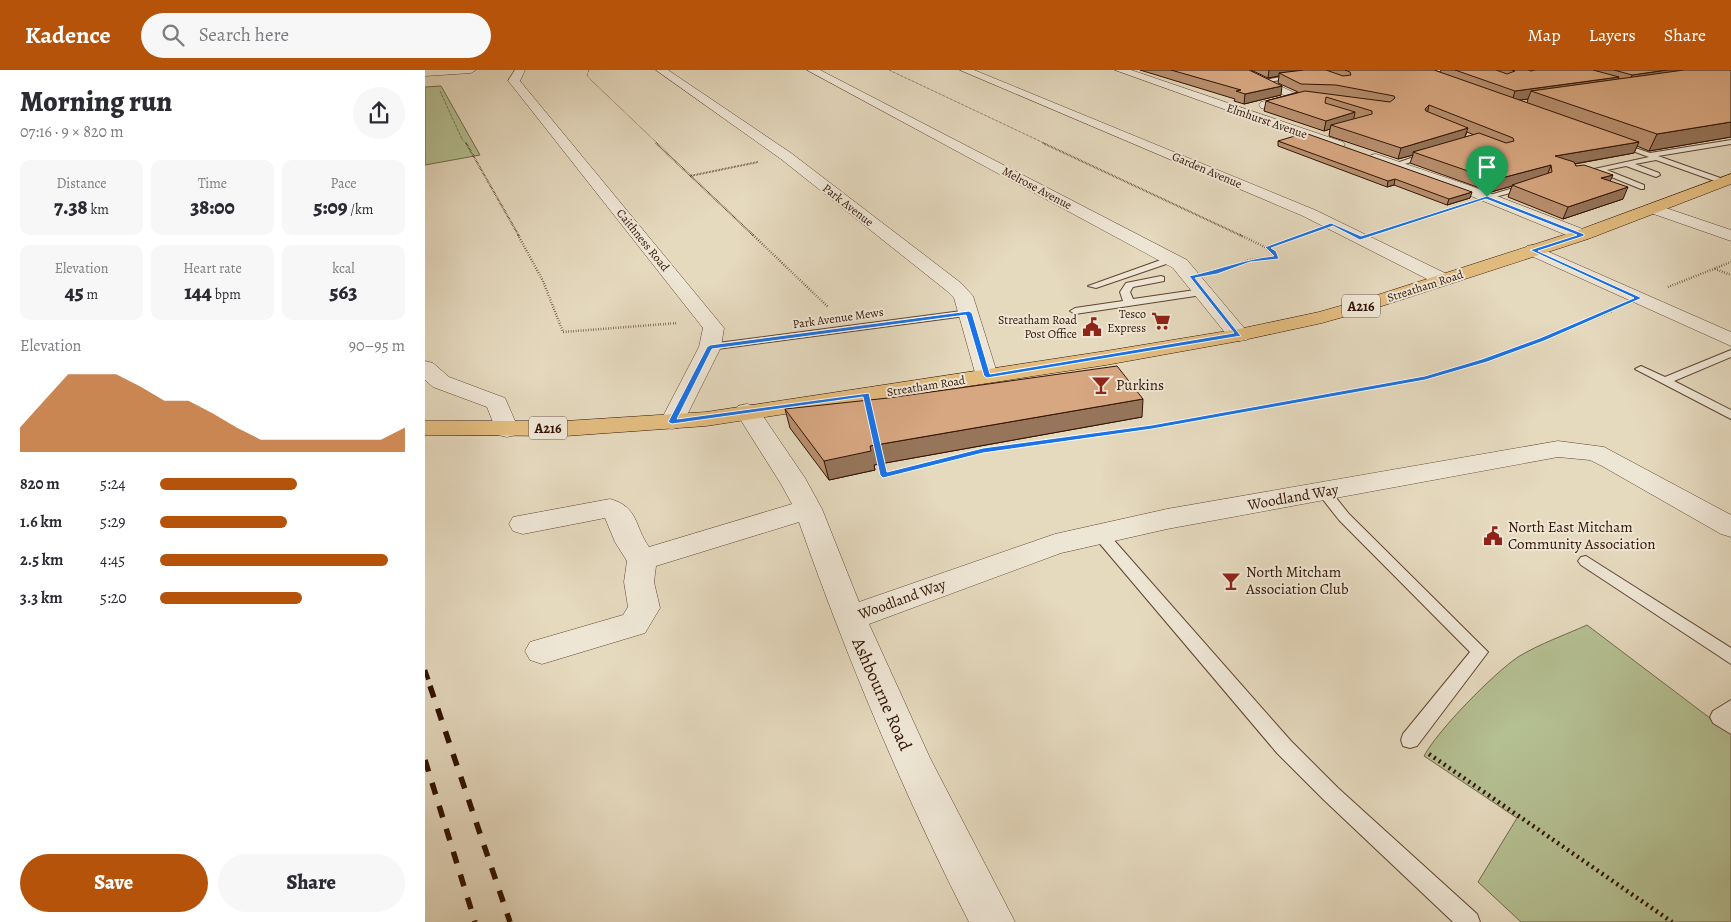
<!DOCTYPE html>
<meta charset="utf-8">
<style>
:root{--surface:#fff;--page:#f7f7f7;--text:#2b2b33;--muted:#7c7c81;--accent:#b45309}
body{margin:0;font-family:Alegreya,serif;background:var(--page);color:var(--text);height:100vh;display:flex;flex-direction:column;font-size:19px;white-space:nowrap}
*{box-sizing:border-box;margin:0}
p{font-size:16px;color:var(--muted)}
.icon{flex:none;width:28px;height:28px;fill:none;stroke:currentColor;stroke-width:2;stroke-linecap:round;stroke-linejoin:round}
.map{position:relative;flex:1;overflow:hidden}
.panel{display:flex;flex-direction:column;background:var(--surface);width:425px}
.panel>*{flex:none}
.pin{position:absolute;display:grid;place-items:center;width:42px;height:42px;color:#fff;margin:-51px -21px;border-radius:50% 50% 50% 0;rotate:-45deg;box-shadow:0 0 5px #0007}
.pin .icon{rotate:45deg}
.round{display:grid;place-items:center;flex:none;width:52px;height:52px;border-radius:26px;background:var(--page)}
.summary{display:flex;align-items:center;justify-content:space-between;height:85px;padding:0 20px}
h1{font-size:28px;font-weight:800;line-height:38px}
.stats{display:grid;grid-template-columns:repeat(3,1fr);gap:8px;height:85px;padding:5px 20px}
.stats div{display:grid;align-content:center;border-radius:10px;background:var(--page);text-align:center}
.stats b{font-size:21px;font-weight:800}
.stats small{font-size:14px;font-weight:400}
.stats p{font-size:14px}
.chart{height:140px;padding:10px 20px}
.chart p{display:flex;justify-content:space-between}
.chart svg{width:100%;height:90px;margin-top:5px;fill:var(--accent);opacity:.7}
.button{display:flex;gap:10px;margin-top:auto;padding:10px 20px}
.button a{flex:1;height:58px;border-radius:30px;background:var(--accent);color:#fff;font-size:20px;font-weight:800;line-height:58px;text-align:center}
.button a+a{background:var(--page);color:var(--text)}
ul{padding:0 20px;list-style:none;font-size:16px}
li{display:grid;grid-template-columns:80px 60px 1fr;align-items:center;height:38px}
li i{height:12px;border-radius:6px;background:var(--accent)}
header{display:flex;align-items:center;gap:30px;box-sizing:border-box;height:70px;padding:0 25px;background:var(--accent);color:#fff}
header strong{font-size:24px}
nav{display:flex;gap:28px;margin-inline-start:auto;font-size:18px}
.search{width:350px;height:45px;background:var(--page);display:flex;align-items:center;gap:12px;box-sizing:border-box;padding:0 18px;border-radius:28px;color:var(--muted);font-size:19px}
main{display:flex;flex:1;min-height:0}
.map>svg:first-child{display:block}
.green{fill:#b4bf92;stroke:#73694a}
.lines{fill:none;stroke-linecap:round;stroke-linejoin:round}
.lane-casing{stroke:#5f4431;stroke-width:2}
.street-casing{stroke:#5f4431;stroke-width:1}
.primary-casing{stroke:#321302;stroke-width:1}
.path-far3{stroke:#321302;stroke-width:1;stroke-dasharray:0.5 1;stroke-linecap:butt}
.path-far2{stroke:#321302;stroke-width:2;stroke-dasharray:0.5 1;stroke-linecap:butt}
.path-far1{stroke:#321302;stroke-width:2.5;stroke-dasharray:0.5 2;stroke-linecap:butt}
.path{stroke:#321302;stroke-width:4.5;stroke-dasharray:2 4;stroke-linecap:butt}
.lane{fill:#eee6d5;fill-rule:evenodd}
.street{fill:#eee6d5;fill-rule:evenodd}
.primary{fill:#e2bc7f;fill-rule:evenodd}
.rail-far1{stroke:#321302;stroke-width:4.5;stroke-dasharray:10 10;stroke-linecap:butt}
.rail{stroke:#321302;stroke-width:5.5;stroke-dasharray:12 12;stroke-linecap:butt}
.wall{fill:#b9906f;stroke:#321302;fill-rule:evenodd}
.shaded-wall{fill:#96755a;stroke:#321302}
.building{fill:#d7a781;stroke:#321302}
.route{fill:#1a73e8;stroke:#fff;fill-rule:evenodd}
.labels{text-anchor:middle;stroke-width:4;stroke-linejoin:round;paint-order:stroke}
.far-street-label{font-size:12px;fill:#321302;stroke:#eee6d5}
.far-poi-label{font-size:12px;fill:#321302;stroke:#eee6d5;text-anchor:end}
.shield{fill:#eee6d5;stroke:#6a5241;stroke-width:1}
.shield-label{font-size:14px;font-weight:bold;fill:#321302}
.poi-label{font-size:15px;fill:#321302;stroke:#eee6d5;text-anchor:start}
.street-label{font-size:15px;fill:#321302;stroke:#eee6d5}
.near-street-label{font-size:18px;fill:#321302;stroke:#eee6d5}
</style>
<header>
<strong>Kadence</strong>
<div class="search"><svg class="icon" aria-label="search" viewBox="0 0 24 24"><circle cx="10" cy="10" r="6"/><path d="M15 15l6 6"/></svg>Search here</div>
<nav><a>Map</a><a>Layers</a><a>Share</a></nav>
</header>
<main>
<section class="panel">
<div class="summary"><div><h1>Morning run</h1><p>07:16 · 9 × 820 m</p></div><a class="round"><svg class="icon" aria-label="share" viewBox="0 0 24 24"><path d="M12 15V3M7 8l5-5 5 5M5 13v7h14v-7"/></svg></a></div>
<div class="stats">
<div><p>Distance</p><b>7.38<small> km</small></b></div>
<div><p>Time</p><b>38:00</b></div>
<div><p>Pace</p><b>5:09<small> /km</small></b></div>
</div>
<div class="stats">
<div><p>Elevation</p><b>45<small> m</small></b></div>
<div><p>Heart rate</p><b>144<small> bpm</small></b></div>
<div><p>kcal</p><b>563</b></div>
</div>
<div class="chart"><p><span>Elevation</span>90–95 m</p>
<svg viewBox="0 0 160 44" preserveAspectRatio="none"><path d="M0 44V32L10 19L20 6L30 6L40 6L50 12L60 19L70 19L80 25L90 32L100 38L110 38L120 38L130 38L140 38L150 38L160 32V44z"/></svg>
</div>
<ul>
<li><b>820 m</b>5:24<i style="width:56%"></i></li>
<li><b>1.6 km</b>5:29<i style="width:52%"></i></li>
<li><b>2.5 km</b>4:45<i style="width:93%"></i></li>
<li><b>3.3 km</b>5:20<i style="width:58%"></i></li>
</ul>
<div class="button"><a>Save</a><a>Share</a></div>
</section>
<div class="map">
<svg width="1306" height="852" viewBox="0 0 1306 852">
<rect width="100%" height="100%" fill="#e5d9be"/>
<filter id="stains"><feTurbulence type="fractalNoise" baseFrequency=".004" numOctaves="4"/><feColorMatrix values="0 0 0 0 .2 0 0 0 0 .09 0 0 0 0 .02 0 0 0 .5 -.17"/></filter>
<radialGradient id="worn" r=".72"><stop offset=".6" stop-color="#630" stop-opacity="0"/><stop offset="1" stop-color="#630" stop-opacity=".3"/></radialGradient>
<g class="green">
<polygon points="16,16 55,85 0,95 0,17"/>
<path d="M1162,555l144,109v188h-210l-43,-40 39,-64 -93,-62c14,-26 69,-82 94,-99 21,-13 47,-22 69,-32z"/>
</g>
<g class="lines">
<g class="lane-casing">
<g id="lane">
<polygon points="872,4 874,7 838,13 835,11"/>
<polygon points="1306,70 1306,74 1233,86 1301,110 1301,114 1298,114 1231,90 1210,94 1234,103 1235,105 1231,107 1201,96 1182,100 1219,115 1219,119 1216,119 1174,102 1155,105 1151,103 1224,87 1191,75 1193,72 1225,83"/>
<polygon points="1003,82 1006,86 970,97 966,95"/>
<polygon points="1102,114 1105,114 1105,118 1062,129 1058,127"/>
<polygon points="747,186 752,189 750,191 671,218 663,216"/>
<polygon points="736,206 739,207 739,211 708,217 705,222 708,229 777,219 782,222 777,225 650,244 645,241 650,238 698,231 695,222 701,213"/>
<polygon points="544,240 549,243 548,245 285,280 280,277 285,274"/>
<polygon points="1306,280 1306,287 1249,311 1306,340 1306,349 1210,299 1216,296 1240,307"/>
<polygon points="899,418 904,419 924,444 1063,582 992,676 985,678 978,676 976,670 978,664 1045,582 914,450 892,422"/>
<polygon points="675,459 680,460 866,671 913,718 1052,844 1055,852 1028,852 899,730 852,683 670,468 668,464"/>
<polygon points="1161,486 1306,578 1306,594 1156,495 1153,491 1156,487"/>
<polygon points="1306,630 1306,664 1288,653 1285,647 1288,641"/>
</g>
</g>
<g class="street-casing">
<g id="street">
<polygon points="0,0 51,0 46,3 0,6"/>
<polygon points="90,0 100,0 95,11 299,258 296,277 256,357 247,359 238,357 235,352 274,277 278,258 85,13 83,11"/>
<polygon points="231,0 243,0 366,83 536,213 548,226 573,306 570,311 562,313 554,311 551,306 529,228 522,221 356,89"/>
<polygon points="382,0 395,0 762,190 825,265 822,270 814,271 806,270 748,198"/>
<polygon points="535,0 549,0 890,140 1026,206 1029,210 1026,214 1012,214 878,146"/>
<polygon points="690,0 706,0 918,72 920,75 913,79 908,78"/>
<polygon points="808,0 822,0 878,27 876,30 840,39 836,38 834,35 836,32 861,26"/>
<polygon points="951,84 1046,116 1163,161 1166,165 1163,169 1151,169 1036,122 946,91 944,88 946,85"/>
<polygon points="1229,134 1306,160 1306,171 1223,142 1221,139"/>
<polygon points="1108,175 1306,262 1306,276 1102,184 1099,180 1102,176"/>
<polygon points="0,291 8,293 24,307 80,328 94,360 91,365 82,367 73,365 62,337 8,317 0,310"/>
<path d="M322,334l9,2 49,72 17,31 37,93 196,-68 112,-25 391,-68 46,6 127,68v22l-10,-3 -119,-68 -12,-6 -32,-3 -391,72 -106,24 -192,71 61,134 85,164h-46c-66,-129 -122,-264 -170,-400l-143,44 -2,16 6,26 -15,25 -103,31 -12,-4 -5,-9 5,-9 93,-27 5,-8 -4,-25 3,-21 -12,-19 -10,-24 -82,16 -10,-3 -4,-7 4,-7 97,-18c29,8 24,27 39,48l143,-43 -11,-20 -46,-73 3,-5z"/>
</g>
</g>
<g class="primary-casing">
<polygon id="primary" points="1306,104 1306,114 1163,169 957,236 897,253 814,271 681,295 281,356 140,366 0,365 0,351 140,351 281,342 681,281 814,259 894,242 943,228 1151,161"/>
</g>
<g class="path-far3">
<polyline points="164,0 162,5 165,9 233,74"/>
<polyline points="464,0 621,74"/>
<polyline points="15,21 37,69 42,74"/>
</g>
<g class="path-far2">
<polyline points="41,73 94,166"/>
<polyline points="231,73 329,166"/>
<polyline points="618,73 817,166"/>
<polyline points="265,106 333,92"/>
<polyline points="964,158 1030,137"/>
<polyline points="875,166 879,165"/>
</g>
<g class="path-far1">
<polyline points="93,165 118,211 138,262 253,253"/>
<polyline points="328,165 403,237"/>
<polyline points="815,165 842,178 879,165"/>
<polyline points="1290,199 1306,205"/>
<polyline points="792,202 824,190 852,187 842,178"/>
<polyline points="1243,217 1306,192"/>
<polyline points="456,391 458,405 558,381 727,357 1000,308 1060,291 1187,241"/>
</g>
<polyline class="path" points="1004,684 1247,852"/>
<use href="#lane" class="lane"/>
<use href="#street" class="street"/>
<use href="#primary" class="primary"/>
<polyline class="rail-far1" points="0,600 6,617"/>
<g class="rail">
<polyline points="5,616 85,852"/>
<polyline points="0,690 50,852"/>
</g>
</g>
<g class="wall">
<polygon points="715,0 824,0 856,25 819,34 809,31 810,29"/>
<path d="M826,0h183l6,2 1,-2h290v67l-82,14 -12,-5 -3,7 -59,11 1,2 34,15 13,18 -60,20 -55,-22 4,-11 -21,6 -81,-29 3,-8 -15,4 -69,-23 1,-7 -6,2 -60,-20 2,-10 32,-9 -20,-9 1,-7 -11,2zM1103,29l-1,4 -8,-3zM1042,62l7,3 -9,2z"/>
<polygon points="853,71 1045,128 1022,135 969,115 962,117 853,76"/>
<polygon points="360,339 717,347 449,395 450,400 404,410 365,358"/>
</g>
<g class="shaded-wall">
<polygon points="844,0 891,0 854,3 854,6 843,8"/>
<polygon points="1242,0 1293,0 1203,15 1207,5"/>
<polygon points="1194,7 1190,17 1106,21 1103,29 1087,31 1090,21"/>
<polygon points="857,16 856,25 819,34 820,24"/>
<polygon points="1004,35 1002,45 1000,39"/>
<polygon points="930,42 928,53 906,55 905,59 899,61 901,51"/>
<polygon points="1306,52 1306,67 1224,81 1232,64"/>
<polygon points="1043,58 1039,69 988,82 988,85 973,89 976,78"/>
<polygon points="1214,72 1209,83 1126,98 1130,86"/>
<polygon points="1126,95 1122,106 1066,122 1069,110"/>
<polygon points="1188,105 1183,116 1176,108"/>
<polygon points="970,109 969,115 962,117 963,111"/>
<polygon points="1203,117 1198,129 1138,149 1143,137"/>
<polygon points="1047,122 1045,128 1022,135 1024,129"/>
<polygon points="718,329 717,347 449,395 450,400 404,410 399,391 445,376"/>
</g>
<g class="building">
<polygon points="746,0 824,0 857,16 820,24 811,21 816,20"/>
<polygon points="879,0 901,0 918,6 926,5 925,2 920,0 1009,0 1214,72 1130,86 1149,92 1151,96 1159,95 1188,105 1176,108 1203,117 1143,137 1087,115 1127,102 1126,95 1069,110 988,82 1054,63 1081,73 1089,71 1088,68 1004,35 1000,39 1001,41 1043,58 976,78 906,55 947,44 947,41 901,27 900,33 930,42 901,51 841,31 880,21 965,32 970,28 969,26 911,15 876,14 854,3"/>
<polygon points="1030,0 1071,0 1082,4 1090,1 1087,0 1103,0 1106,1 1110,0 1168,0 1194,7 1090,21"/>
<polygon points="1189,0 1242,0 1207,5"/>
<polygon points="1259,0 1306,0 1306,52 1232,64 1106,21"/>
<polygon points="880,63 1047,122 1024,129 970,109 963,111 853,71"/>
<polygon points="692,296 718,329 445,376 446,381 399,391 360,339 463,328"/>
</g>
<path class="route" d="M1062,126l97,38v2l-46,15 104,47 -98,43 -57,21 -62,18 -273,49 -169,24 -100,25 -3,-3 -17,-78 -191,27 -4,-2 39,-75 3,-2 259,-34 3,2 18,61 244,-41 -45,-57c29,-6 55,-17 85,-20l-9,-9 66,-24 30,13zM1061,129l91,36 -47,15 104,48 -94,40 -58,21 -57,17 -273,49 -169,23 -96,24 -18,-79 -192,26 35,-70 254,-34 18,61 3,2 254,-42 -46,-58 22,-4 33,-12 29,-3 -3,-8 -5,-3 62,-22 27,14z"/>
<defs>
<g id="supermarket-bare" transform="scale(1.5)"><path d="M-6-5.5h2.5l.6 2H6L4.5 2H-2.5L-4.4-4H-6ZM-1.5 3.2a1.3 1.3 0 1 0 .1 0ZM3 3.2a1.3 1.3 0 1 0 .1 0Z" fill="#8f2418" stroke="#eee6d5" stroke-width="2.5" paint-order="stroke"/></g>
<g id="civic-bare" transform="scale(1.5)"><path d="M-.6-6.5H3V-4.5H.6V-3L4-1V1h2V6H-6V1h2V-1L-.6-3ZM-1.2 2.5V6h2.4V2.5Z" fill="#8f2418" stroke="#eee6d5" stroke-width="2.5" paint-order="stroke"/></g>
<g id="bar-bare" transform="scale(1.5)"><path d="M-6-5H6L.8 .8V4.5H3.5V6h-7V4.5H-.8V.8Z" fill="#8f2418" stroke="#eee6d5" stroke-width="2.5" paint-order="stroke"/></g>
</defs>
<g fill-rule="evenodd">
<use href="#supermarket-bare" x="736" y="251"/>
<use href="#civic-bare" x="667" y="257"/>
<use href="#bar-bare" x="676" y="315"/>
<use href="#civic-bare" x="1068" y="466"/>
<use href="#bar-bare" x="806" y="511"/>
</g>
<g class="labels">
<g class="far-street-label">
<text transform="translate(842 51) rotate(19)" y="4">Elmhurst Avenue</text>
<text transform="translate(782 100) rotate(23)" y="4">Garden Avenue</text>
<text transform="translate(612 118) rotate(28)" y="4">Melrose Avenue</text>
<text transform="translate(423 135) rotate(38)" y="4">Park Avenue</text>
<text transform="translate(218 170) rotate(51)" y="4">Caithness Road</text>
<text transform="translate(1000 216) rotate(-18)" y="4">Streatham Road</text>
<text transform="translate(413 248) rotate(-8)" y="4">Park Avenue Mews</text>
<text transform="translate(501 316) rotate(-9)" y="4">Streatham Road</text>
</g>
<g class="far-poi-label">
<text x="721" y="248">Tesco<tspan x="721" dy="14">Express</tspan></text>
<text x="652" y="254">Streatham Road<tspan x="652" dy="14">Post Office</tspan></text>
</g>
<g class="shield">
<rect x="917" y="224.5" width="38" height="23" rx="4"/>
<rect x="104" y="346.5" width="38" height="23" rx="4"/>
</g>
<g class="shield-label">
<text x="936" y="241">A216</text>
<text x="123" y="363">A216</text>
</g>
<g class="poi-label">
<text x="691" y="320">Purkins</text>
<text x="1083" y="462">North East Mitcham<tspan x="1083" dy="17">Community Association</tspan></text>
<text x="821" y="507">North Mitcham<tspan x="821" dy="17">Association Club</tspan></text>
</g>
<g class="street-label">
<text transform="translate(868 427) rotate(-10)" y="5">Woodland Way</text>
<text transform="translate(477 529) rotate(-20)" y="5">Woodland Way</text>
</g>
<g class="near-street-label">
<text transform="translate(457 624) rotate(66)" y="6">Ashbourne Road</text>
</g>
</g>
<rect width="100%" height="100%" filter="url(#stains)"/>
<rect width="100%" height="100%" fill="url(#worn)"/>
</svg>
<div class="pin" style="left:1062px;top:127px;background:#1e9e55"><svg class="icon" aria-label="arrive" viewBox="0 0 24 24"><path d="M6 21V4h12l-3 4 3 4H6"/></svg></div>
</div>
</main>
